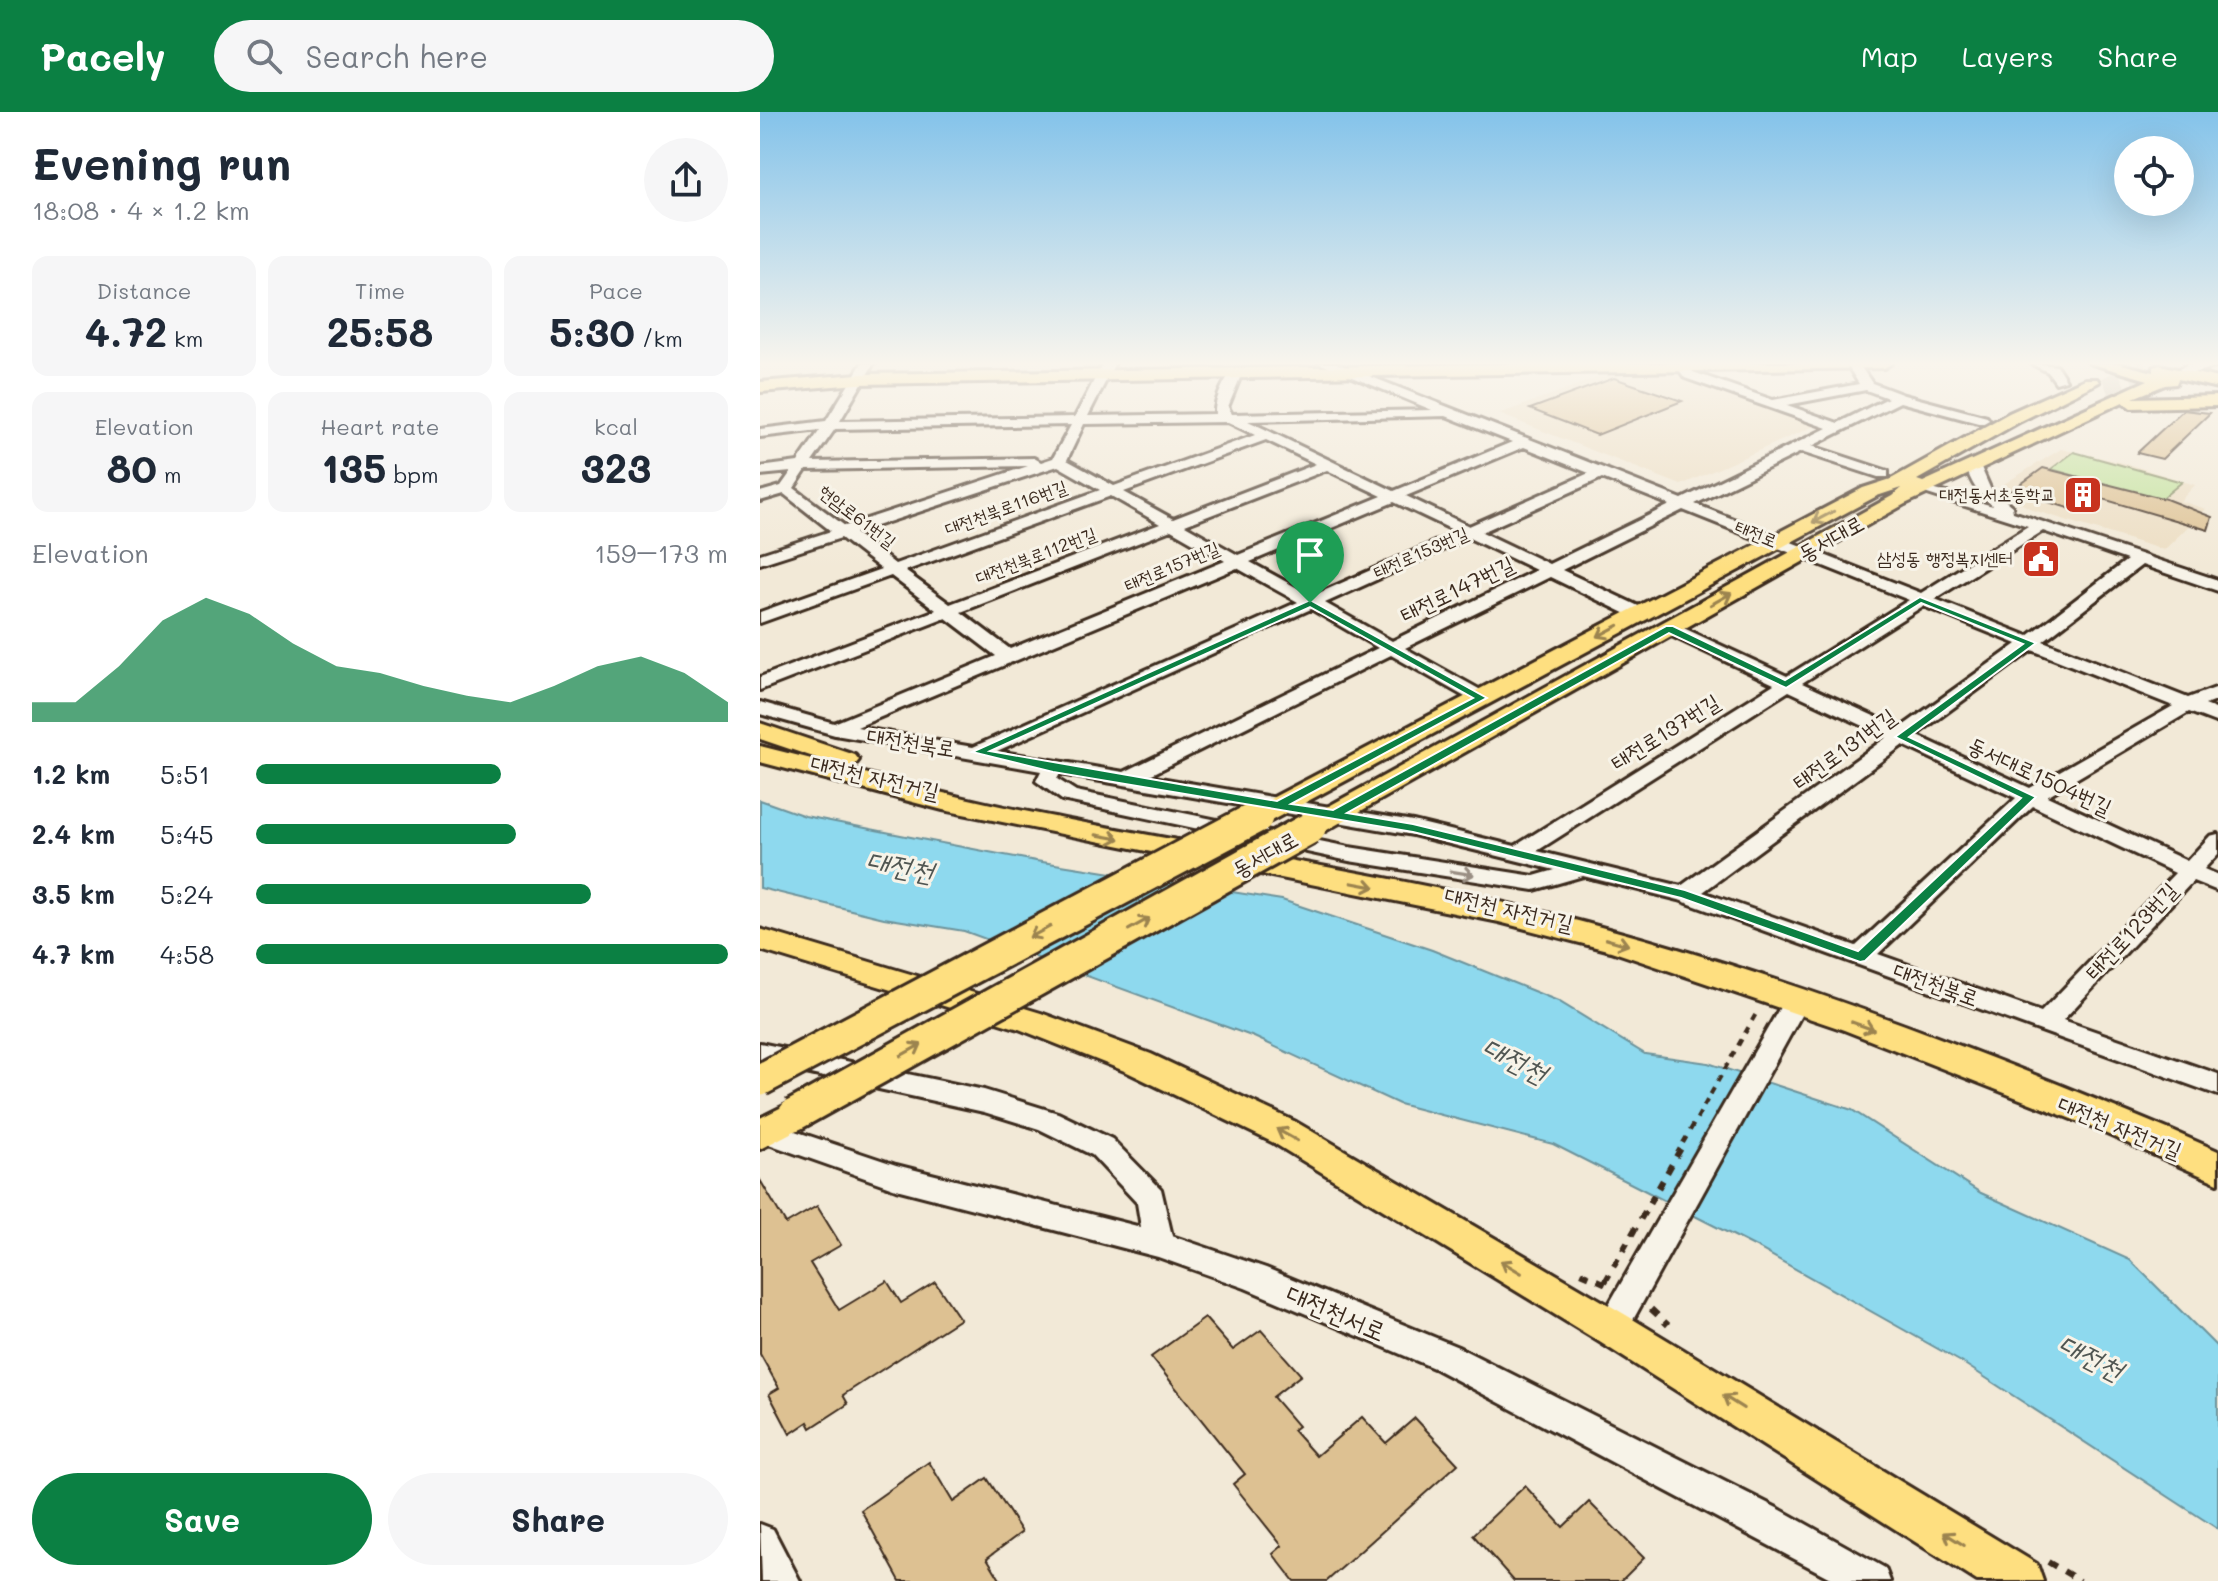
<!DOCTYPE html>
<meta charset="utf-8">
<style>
:root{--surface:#fff;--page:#f6f6f7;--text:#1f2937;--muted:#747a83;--accent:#0b8043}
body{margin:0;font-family:Mali,"Poor Story",sans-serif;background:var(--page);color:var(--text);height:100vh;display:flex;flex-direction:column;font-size:30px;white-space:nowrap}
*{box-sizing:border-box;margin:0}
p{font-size:26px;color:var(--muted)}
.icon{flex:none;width:44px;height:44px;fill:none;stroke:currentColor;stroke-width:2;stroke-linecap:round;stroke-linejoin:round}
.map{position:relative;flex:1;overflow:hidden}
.details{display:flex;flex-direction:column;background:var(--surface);width:760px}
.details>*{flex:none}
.buttons{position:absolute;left:1354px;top:24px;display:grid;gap:16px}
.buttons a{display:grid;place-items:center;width:80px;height:80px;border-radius:50%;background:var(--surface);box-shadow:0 8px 32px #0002;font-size:40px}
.pin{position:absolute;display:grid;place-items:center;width:68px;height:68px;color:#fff;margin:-82px -34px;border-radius:50% 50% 50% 0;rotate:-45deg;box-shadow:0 0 8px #0007}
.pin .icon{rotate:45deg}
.round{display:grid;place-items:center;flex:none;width:84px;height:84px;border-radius:42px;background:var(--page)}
.summary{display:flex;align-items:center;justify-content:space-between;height:136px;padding:0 32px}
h1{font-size:44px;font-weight:700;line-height:60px}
.stats{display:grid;grid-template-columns:repeat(3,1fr);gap:12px;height:136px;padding:8px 32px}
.stats div{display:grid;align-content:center;border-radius:16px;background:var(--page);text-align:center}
.stats b{font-size:40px;font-weight:700}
.stats small{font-size:22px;font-weight:400}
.stats p{font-size:22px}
.chart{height:224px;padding:16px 32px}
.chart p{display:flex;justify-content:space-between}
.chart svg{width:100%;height:144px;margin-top:8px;fill:var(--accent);opacity:.7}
.button{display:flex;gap:16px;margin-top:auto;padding:16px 32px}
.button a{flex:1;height:92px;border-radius:48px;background:var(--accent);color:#fff;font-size:32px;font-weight:700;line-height:92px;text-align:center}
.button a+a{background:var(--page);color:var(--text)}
ul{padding:0 32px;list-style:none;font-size:26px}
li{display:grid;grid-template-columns:128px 96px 1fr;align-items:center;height:60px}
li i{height:20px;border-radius:10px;background:var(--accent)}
header{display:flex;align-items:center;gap:48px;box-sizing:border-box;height:112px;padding:0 40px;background:var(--accent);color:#fff}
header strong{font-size:38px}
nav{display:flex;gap:44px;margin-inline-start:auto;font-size:28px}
.search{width:560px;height:72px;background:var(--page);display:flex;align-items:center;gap:20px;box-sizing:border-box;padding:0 28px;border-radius:44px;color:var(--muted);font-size:30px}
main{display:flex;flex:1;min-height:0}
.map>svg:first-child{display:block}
.built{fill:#ecddc2}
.green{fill:#c1e19a;stroke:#7e865c;stroke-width:2}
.water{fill:#8ed9ee;stroke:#6d939b;stroke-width:2}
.building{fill:#ddc192;stroke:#3b2a1e;stroke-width:2}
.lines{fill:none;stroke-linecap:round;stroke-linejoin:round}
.major-tunnel{stroke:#cdc3b2;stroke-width:18;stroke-dasharray:18 9;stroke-linecap:butt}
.minor-casing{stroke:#3b2a1e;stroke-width:6}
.major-casing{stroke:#3b2a1e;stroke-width:6}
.path-far1{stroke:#3b2a1e;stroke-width:4;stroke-dasharray:7 7;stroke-linecap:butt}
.path{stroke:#3b2a1e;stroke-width:6;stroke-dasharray:9 9;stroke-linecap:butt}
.minor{fill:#f7f3e8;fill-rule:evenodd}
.major{fill:#fedf80;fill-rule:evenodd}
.major-bridge-casing{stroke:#3b2a1e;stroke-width:37;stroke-linecap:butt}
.major-bridge{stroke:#fedf80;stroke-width:31}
.oneway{stroke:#9c844f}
.oneway2{stroke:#998e83}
.route{fill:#0b8043;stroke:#fff;stroke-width:2;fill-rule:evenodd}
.labels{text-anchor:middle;stroke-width:6;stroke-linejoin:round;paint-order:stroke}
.far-poi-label{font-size:18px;fill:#3b2a1e;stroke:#f7f3e8;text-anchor:end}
.far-street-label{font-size:18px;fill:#3b2a1e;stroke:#f7f3e8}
.street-label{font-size:22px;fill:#3b2a1e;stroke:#f7f3e8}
.near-street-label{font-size:26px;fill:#3b2a1e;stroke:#f7f3e8}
.near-water-label{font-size:28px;font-style:italic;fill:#505652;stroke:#f7f3e8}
</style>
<header>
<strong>Pacely</strong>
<div class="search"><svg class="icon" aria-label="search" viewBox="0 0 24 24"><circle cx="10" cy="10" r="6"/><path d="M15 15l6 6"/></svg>Search here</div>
<nav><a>Map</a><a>Layers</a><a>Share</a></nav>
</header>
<main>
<section class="details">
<div class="summary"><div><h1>Evening run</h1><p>18:08 · 4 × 1.2 km</p></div><a class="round"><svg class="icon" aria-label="share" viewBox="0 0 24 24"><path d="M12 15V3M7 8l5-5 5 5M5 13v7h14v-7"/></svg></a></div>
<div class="stats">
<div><p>Distance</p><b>4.72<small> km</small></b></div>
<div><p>Time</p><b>25:58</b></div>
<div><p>Pace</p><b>5:30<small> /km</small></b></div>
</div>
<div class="stats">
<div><p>Elevation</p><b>80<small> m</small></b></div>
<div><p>Heart rate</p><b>135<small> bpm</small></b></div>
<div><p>kcal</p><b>323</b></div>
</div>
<div class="chart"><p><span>Elevation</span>159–173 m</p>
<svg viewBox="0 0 160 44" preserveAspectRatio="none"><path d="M0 44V38L10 38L20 27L30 13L40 6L50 11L60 20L70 27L80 29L90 33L100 36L110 38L120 33L130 27L140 24L150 29L160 38V44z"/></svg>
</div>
<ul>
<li><b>1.2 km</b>5:51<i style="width:52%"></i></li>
<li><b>2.4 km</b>5:45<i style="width:55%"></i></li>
<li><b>3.5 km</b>5:24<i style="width:71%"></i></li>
<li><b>4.7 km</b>4:58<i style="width:100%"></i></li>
</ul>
<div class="button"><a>Save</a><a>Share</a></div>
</section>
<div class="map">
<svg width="1458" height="1469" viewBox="0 0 1458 1469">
<rect width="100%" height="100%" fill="#f2e9d7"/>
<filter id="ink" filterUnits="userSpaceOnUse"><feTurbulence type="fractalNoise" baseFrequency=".0125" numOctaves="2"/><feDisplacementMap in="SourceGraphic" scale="16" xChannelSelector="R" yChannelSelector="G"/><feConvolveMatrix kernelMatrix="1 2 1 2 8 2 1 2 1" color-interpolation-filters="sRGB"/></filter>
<g filter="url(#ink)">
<g class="built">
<polygon points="858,258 904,258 1061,311 921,373 739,302"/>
<polygon points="1301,337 1364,351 1435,373 1420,389 1446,397 1404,438 1273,398 1249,385 1244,372"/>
</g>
<polygon class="green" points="1314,340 1422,370 1400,388 1291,357"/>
<polygon class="water" points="0,688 45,704 171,729 276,749 522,788 672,838 798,889 885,942 948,951 1092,998 1221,1081 1370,1148 1458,1236 1458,1417 1203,1251 998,1136 793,1032 639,992 494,925 204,819 124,806 0,776"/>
<g class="building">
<polygon points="854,266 922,289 837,323 770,297"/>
<polygon points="1423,298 1450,301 1402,347 1377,341"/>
<polygon points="1283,356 1406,387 1452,405 1448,418 1333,384 1315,398 1251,379"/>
<polygon points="0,1068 26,1112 57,1094 81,1133 50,1151 79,1198 127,1169 141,1191 175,1170 200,1207 83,1283 88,1292 51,1316 48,1310 30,1322 9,1282 19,1276 0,1242"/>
<polygon points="445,1206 473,1238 501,1218 541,1263 513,1285 538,1314 533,1318 556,1344 602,1305 626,1331 655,1306 698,1352 567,1469 534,1469 513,1442 522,1434 473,1372 485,1362 391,1245"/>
<polygon points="169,1350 193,1390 227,1366 262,1420 227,1446 241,1469 140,1469 101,1398"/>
<polygon points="765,1374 803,1415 829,1390 884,1446 861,1469 754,1469 713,1423"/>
</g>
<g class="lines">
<polyline class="major-tunnel" points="1345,274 1400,251"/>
<g class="minor-casing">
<g id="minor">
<path d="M102,251h12l-34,58 235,-4 28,-54h12l-27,53 127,-2c-1,-13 10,-38 21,-45l6,4 -14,34 4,7 200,-4 -113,-47h17l346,136 145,-71 -142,-50 -11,-15h12l7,9 80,28 86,-16 -13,-21h12l14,20 32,12 83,22 2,3 -7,4 -82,-22 -88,44 76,25v6h-10l-77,-25 -106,52 226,89 107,-67 -110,-35 7,-4 68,19c-14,-11 -23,-23 -27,-41l7,-4 7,4 10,23 22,18 1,6 205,68v11l-76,-26 -99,76 145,57 30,-11v13l-13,5 13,5v13l-29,-11 -142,84 140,65 23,-25 8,-2v20l-14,15 14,6v16l-25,-10 -130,139 155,54v21l-539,-195 -96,-24 -49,14 -185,-29 -287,-61 -26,-19 5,-10 -206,-36 -75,-21v-12l74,21 162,-67 -50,-38 -186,72v-13l176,-67 -45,-34 -131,47v-11l121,-43 -40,-31 -81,26v-10l71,-23 -47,-37 -24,7v-9l21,-6 10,-14 -31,3v-8l38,-5 22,-32 -60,7v-8l66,-8zM1106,278l22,8 -50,25 -51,-18zM686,304l66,26 -118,49 -146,-70zM468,310l27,13 -141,51 -47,-26 17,-36zM311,313l-18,33 -12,4 -7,-4 -222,4 23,-33zM506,328l50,24 -143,55 -49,-27zM764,335l65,26 -120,53 -63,-30zM268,354l-183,60 -51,-38 12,-18zM298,354l42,24 -205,74 -40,-31zM567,358l55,26 -144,59 -53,-30zM842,366l68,27 -121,59 -67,-32zM351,384l49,28 -210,80 -45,-33zM634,390l63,30 -145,64 -62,-34zM923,398l226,90 -122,76 -112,-52h-12l-3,4 3,4 111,52 -259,162 -102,-25 -265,-45 243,-121 83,47h14l2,-4 -2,-4 -83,-46 145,-71 85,41h12l3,-4 -3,-4 -85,-40zM411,418l54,31 -215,88 -49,-37zM1283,419l84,29 -99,76 -93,-37zM709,426l67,32 -144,71 -67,-38zM477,456l61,34 -325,145 -116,-20zM1163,494l94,38 -117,84 -98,-45zM551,497l67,39 -254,124 -127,-21zM1272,538l141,56 -143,82 -114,-53zM1029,579l98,46 -206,149 -144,-35zM1143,633l113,53 -160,148 -153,-54zM300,662l353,61 142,35 -21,6 -185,-29 -273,-56 -19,-12zM1273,694l142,67 -134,139 -163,-58z"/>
<polygon points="1270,251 1297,254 1306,268 1296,271 1288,260"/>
<polygon points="1458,251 1458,254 1416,266 1410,262 1428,252"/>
<polygon points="1036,880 1045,883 1049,889 863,1226 852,1230 841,1226 836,1216 841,1206 1027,883"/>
<polygon points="0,931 224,978 298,1001 352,1027 401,1077 412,1124 506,1156 698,1235 1021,1398 1125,1456 1130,1469 1076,1469 676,1257 485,1176 398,1145 136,1077 0,1029 0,1011 5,1009 136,1053 381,1115 377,1091 332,1043 279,1017 224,1000 0,951"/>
<polygon points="0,1412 13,1417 40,1469 2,1469"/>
</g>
</g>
<g class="major-casing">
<g id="major">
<polygon points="809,251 1132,251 1124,256 98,272 0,280 0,270 98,262"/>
<polygon points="1329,251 1357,251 1394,260 1394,255 1400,253 1458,266 1458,276 1418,267 1416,272 1405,273 1373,286 1458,284 1458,294 1371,296 1363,290 1145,392 560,722 550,725 540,722 536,716 540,710 1132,384 1141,376 1117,384 507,711 497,713 487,711 483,705 487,699 1103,376 1131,367 1249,301 1325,267 1337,267 1339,270 1261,309 1157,368 1163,370 1388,268"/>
<polygon points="0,611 95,643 99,648 95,653 86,656 0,627"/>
<path d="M0,634c93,23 185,50 279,68 173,35 349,59 520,102 206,52 415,132 611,214l48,21v32l-134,-59 -240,-94 -233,-79 -112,-29 -556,-112 -183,-48z"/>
<polygon points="0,817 281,901 391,942 536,1010 866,1203 1277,1452 1283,1469 1217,1469 838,1229 512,1030 367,960 259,917 0,838"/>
<polygon points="34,989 46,993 51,1003 46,1013 0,1037 0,1006"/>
</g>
</g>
<polyline class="path-far1" points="923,1031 997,900"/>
<g class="path">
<polyline points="821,1161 849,1173"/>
<polyline points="845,1170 925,1029"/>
<polyline points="891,1197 908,1213"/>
<polyline points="1288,1450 1320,1469"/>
</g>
<use href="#minor" class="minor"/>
<use href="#major" class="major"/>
<g class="major-bridge-casing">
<g id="major-bridge">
<polyline points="0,968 497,705"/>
<polyline points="34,1003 550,716"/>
</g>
</g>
<use href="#major-bridge" class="major-bridge"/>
</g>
<defs><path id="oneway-shaft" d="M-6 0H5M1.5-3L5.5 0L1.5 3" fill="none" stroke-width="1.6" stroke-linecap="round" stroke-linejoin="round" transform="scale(2)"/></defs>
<g class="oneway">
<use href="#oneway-shaft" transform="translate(1063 405) rotate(152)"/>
<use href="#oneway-shaft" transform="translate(961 487) rotate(-29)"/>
<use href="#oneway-shaft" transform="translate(848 519) rotate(152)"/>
<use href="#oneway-shaft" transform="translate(348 725) rotate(10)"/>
<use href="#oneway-shaft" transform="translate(603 773) rotate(11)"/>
<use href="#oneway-shaft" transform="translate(379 812) rotate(-29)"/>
<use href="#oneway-shaft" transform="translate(280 820) rotate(152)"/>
<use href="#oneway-shaft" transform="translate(857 830) rotate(16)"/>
<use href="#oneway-shaft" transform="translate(1103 914) rotate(20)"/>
<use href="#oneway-shaft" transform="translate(151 938) rotate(-29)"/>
<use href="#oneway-shaft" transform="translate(527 1023) rotate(-151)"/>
<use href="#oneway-shaft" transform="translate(751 1155) rotate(-149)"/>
<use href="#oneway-shaft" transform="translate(973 1290) rotate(-148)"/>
<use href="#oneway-shaft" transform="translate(1194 1427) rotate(-148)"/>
</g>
<use class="oneway2" href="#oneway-shaft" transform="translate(702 761) rotate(9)"/>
</g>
<linearGradient id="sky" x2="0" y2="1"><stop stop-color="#84c3ea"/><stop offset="0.55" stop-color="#f9f5ed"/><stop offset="1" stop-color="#f9f5ed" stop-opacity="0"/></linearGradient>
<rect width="1458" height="457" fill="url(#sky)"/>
<path class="route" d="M1160,485l116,46 -127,94 127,60 -171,164 -5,1 -179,-64 -268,-66 -360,-60 -81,-20 338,-152 177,98 -196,106 42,6 333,-184h7l112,54zM1161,491l102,41 -128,93 126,61 -163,153 -173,-61 -272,-66 -66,-11 322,-180 117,55zM550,495l163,91 -196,103 -287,-50z"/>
<defs>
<g id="building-square" transform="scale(2)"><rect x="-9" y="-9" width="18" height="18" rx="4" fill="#c8321e" stroke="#f7f3e8"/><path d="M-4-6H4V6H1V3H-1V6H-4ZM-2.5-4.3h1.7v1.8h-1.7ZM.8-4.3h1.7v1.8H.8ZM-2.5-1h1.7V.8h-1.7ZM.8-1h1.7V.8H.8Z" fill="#fff"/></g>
<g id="civic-square" transform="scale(2)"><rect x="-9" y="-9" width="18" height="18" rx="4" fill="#c8321e" stroke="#f7f3e8"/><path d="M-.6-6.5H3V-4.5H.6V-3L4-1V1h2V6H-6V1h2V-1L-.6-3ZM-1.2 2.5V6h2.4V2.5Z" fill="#fff"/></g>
</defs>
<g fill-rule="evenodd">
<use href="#building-square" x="1323" y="383"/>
<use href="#civic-square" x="1281" y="447"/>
</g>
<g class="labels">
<g class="far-poi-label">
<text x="1295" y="389">대전동서초등학교</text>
<text x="1253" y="453">삼성동 행정복지센터</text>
</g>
<g class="far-street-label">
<text transform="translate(246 396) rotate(-20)" y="6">대전천북로116번길</text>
<text transform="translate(97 405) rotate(37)" y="6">현암로61번길</text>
<text transform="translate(996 422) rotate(22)" y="6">태전로</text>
<text transform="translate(661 441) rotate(-24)" y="6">태전로153번길</text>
<text transform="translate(276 444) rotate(-21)" y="6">대전천북로112번길</text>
<text transform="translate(412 455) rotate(-23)" y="6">태전로157번길</text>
</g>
<g class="street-label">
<text transform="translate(1071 426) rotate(-29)" y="8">동서대로</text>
<text transform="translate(697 477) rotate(-26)" y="8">태전로147번길</text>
<text transform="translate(905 620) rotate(-32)" y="8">태전로137번길</text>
<text transform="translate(151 630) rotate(9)" y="8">대전천북로</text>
<text transform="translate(1084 637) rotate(-36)" y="8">태전로131번길</text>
<text transform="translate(1280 664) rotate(25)" y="8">동서대로1504번길</text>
<text transform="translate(115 665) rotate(13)" y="8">대전천 자전거길</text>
<text transform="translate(505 742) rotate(-29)" y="8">동서대로</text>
<text transform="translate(749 797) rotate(13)" y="8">대전천 자전거길</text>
<text transform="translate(1371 819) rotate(-47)" y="8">태전로123번길</text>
<text transform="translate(1176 872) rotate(20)" y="8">대전천북로</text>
<text transform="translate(1360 1015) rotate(22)" y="8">대전천 자전거길</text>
</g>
<g class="near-street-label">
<text transform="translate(576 1201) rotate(23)" y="9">대전천서로</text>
</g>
<g class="near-water-label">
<text transform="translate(140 754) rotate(11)" y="10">대전천</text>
<text transform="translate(755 948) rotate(27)" y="10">대전천</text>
<text transform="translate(1331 1245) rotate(27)" y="10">대전천</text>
</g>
</g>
</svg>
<div class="buttons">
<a><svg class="icon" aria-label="locate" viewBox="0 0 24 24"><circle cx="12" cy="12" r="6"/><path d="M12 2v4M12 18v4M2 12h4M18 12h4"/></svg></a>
</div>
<div class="pin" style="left:550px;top:491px;background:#1e9e55"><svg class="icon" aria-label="arrive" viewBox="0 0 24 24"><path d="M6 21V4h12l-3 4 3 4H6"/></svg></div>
</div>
</main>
